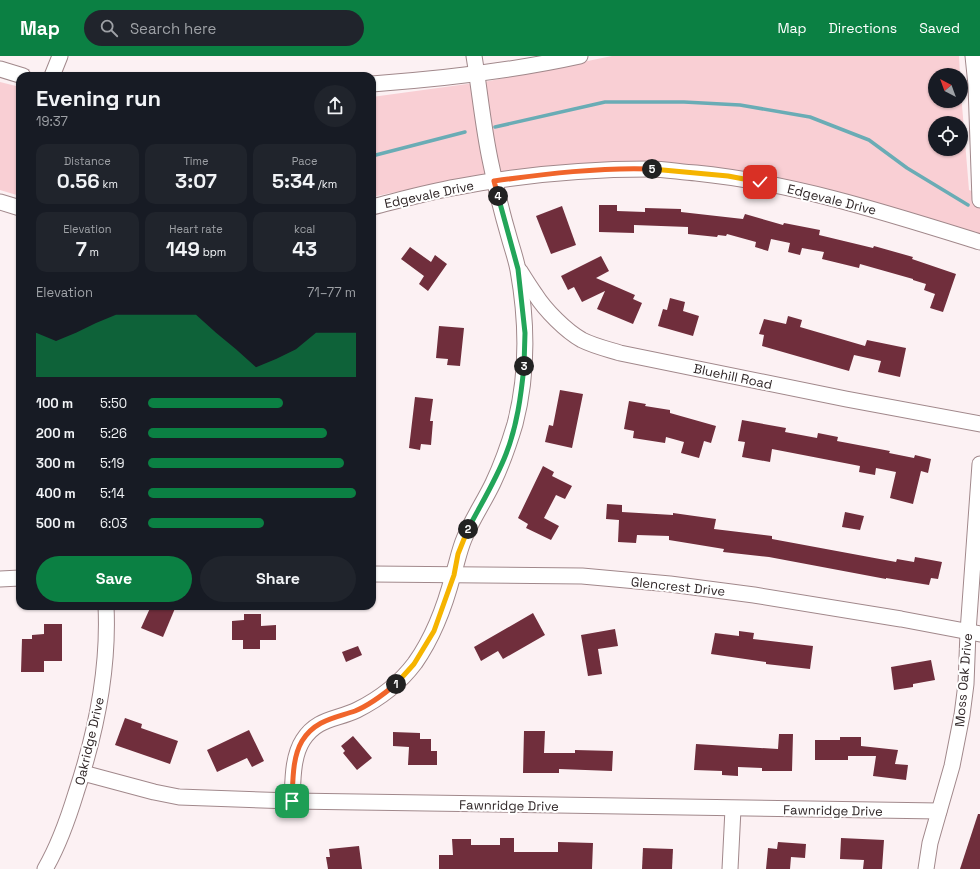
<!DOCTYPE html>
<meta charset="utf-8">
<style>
:root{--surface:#171b24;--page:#20242c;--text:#f1f3f6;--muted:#9ea1a6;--accent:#0b8043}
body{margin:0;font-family:"Space Grotesk",sans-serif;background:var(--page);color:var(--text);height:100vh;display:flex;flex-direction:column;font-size:15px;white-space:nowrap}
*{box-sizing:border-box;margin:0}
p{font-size:13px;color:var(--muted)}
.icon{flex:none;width:22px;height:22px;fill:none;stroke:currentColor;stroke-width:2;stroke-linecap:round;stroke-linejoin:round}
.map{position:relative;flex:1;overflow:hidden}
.drawer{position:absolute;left:16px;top:16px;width:360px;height:538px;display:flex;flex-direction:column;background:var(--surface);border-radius:12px;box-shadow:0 1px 3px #0004}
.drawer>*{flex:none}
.needle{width:26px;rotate:319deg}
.controls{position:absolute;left:928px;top:12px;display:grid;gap:8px}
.controls a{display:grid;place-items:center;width:40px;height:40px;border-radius:50%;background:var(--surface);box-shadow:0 1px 3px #0004;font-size:20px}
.pin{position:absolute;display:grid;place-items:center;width:34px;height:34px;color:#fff;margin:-17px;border-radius:8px;box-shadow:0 2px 6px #0006}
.km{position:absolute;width:20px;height:20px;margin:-10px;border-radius:50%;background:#222;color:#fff;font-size:11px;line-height:20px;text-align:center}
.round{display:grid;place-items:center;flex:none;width:42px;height:42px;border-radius:21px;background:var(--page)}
.headline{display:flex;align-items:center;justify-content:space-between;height:68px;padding:0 20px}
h1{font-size:22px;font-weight:600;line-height:30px}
.figures{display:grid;grid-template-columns:repeat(3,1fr);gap:6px;height:68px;padding:4px 20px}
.figures div{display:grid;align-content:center;border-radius:10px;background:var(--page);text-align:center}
.figures b{font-size:20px;font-weight:600}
.figures small{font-size:11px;font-weight:400}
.figures p{font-size:11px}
.chart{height:112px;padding:8px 20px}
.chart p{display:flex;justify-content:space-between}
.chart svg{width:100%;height:72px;margin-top:4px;fill:var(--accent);opacity:.7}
.cta{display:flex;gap:8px;margin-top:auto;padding:8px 20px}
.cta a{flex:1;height:46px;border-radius:24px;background:var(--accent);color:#fff;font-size:16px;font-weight:600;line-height:46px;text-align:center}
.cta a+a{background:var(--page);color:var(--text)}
ul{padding:0 20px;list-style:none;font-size:13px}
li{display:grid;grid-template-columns:64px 48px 1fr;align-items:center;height:30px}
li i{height:10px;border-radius:5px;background:var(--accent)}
header{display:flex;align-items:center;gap:24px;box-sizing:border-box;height:56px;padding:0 20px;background:var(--accent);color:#fff}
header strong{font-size:19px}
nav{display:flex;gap:22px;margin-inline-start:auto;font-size:14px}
.search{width:280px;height:36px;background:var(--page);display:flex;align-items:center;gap:10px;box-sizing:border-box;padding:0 14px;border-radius:22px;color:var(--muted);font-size:15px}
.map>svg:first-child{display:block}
.green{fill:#f9cfd4;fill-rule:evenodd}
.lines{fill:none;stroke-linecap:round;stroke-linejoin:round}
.stream{stroke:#6aacb5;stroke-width:3.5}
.building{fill:#702e3c}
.minor-casing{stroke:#a1888b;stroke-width:17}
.minor{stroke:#fff;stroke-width:15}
.split-1-casing{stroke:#fff;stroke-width:8}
.split-2-casing{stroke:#fff;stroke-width:8}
.split-3-casing{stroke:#fff;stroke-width:8}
.split-4-casing{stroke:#fff;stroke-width:8}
.split-5-casing{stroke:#fff;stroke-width:8}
.split-6-casing{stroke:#fff;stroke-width:8}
.split-1{stroke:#f0652b;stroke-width:5}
.split-2{stroke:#f5b400;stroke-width:5}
.split-3{stroke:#22a559;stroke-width:5}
.split-4{stroke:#22a559;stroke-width:5}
.split-5{stroke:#f0652b;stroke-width:5}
.split-6{stroke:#f5b400;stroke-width:5}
.labels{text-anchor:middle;stroke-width:4;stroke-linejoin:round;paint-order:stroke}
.street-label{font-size:13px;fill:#2f2627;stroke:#fff}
</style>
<header>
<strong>Map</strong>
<div class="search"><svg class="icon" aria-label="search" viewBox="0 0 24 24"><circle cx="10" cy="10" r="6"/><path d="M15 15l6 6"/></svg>Search here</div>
<nav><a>Map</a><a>Directions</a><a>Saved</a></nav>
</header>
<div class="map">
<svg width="980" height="813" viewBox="0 0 980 813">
<rect width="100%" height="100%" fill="#fcf1f3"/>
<g class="green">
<path d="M612,0h347l1,19h-25v26h26v-8l8,97 11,4v40l-136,-41 -84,-17 -190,-11 -126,17 -72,15v-100l117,-16zM935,67h26v26h-26z"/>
<polygon points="0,26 20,31 20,140 0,134"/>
</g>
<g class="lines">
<g class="stream">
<polyline points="495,71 605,46 684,46 740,49 810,61 869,84 907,112 968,149"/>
<polyline points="372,100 465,76"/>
</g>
</g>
<g class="building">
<polygon points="599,149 617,149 617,155 645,156 645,152 681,153 681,156 743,163 745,158 783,169 784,167 820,174 819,179 873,192 874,190 913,201 912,203 956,218 943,256 930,252 935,238 924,234 926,228 913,224 913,223 860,208 859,212 822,203 824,196 802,192 800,199 788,196 790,187 771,183 768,195 755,191 756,186 727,178 726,180 718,179 717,181 688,178 688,171 634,169 634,177 599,176"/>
<polygon points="562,150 576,189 551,198 536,160"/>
<polygon points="410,191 431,206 435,199 447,208 428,235 419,228 424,220 401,203"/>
<polygon points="601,200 609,215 596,222 635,239 633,243 642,247 633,268 597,253 605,235 582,246 574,231 568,234 561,220"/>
<polygon points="670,242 685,246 683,255 699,260 693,280 658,270 663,253 667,254"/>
<polygon points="788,260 802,264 800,271 865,290 867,284 906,292 900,321 878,316 881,305 854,299 849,315 762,290 764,279 759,278 764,263 786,268"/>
<polygon points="439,270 464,272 460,310 447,309 448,303 436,302"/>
<polygon points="560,334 583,338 572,392 545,386 549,369 553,370"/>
<polygon points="415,341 433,343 430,365 433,365 431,389 421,388 420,394 409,392"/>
<polygon points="629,345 646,348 645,350 670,354 670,357 716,370 711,387 704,385 699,402 681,397 684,386 666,381 665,387 633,382 634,375 624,373"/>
<polygon points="742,364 786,372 785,376 817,382 818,377 838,381 837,385 890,395 889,397 914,402 915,399 931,403 928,417 921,415 913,448 890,442 896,416 876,412 875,419 859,416 860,410 772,393 770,406 742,401 745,386 738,385"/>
<polygon points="543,410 554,416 552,420 572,430 565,443 556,439 544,462 559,470 551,484 526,472 528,468 518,462"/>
<polygon points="607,448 622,449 622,456 673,459 673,457 716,463 714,473 772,480 772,483 896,506 897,503 914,506 915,501 942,506 938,523 931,522 929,529 886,522 886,523 769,501 723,496 724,493 669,484 669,480 637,479 636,487 618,486 619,464 606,463"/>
<polygon points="845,456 864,460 860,474 842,471"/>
<polygon points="151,550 176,550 163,581 141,572"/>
<polygon points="533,557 545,579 503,603 498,595 481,605 474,591"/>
<polygon points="244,558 261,558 261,570 276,569 276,584 260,584 260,593 243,593 243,584 232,584 232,565 244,564"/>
<polygon points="44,568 62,568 62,605 44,605 44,616 21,616 22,583 32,583 32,579 44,578"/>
<polygon points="615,573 618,590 598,593 602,618 588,620 581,579"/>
<polygon points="739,575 754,577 753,583 813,590 810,613 766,608 766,606 711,598 715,577 739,580"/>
<polygon points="358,590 362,599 346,606 342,596"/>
<polygon points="931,604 935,624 913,628 913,631 894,634 891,611"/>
<polygon points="125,662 142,668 141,672 178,685 170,708 115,689"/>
<polygon points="249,674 264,705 252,711 247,702 217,716 207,694"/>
<polygon points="524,675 545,675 544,697 575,697 575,694 613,695 612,715 559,713 559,717 523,717"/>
<polygon points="393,676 420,677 420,683 431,683 431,695 437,695 437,709 408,709 409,691 393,690"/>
<polygon points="779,678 793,678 792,715 762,715 762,712 738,711 738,720 722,719 722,715 694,714 696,688 778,693"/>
<polygon points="353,680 372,702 357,714 343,697 345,695 341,690"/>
<polygon points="840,681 861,681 861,690 898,694 895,708 908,709 906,724 873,720 876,700 848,700 848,704 815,704 815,684 840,684"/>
<polygon points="978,758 980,758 980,813 960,813"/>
<polygon points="500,782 514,782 514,796 558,796 558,786 593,787 592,813 439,813 439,799 453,799 452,783 471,783 471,789 500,789"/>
<polygon points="841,782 884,784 882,813 863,813 864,804 840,803"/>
<polygon points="778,786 806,788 805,802 791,801 790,813 766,813 768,792 777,793"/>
<polygon points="359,790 362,813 328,813 326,801 330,801 329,793"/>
<polygon points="643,792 673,793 672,813 642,813"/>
</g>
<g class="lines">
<g class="minor-casing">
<g id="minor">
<polyline points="973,0 976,29 980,144"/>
<polyline points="0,13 23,20"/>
<polyline points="52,20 60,0"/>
<path d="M372,28c69,-5 140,-13 208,-28"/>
<polyline points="0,146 20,152"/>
<path d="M372,151c28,-7 56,-15 85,-20 63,-12 128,-18 192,-18 16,0 31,3 47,4 98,10 191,40 284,69"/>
<path d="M520,215c5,8 10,16 15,23 10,16 31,37 47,46 12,6 25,9 38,13l226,46 134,25"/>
<polyline points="372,518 582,520 670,528 754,539 901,563 980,578"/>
<polyline points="0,523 20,522"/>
<polyline points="83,717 154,736 179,741 292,745 939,755"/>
<path d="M292,745c1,-19 0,-44 11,-61 14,-22 33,-20 54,-30 22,-11 43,-27 58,-47 19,-27 30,-57 38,-88 4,-12 6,-24 11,-36 8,-20 20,-37 29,-56 9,-19 16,-39 22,-59 13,-50 12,-104 3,-154 -2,-11 -6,-22 -9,-33 -7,-24 -13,-48 -18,-73 -8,-36 -11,-72 -17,-108"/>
<path d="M45,813c14,-24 23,-50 31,-76 20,-60 33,-124 30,-187"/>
<polyline points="730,813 733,753"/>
<polyline points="926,813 930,787 952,710 962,659 966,628 968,576 980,408"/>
</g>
</g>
<use href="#minor" class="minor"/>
</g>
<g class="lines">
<g class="split-1-casing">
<path id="split-1" d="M292,745c1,-19 0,-43 10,-60 13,-21 33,-23 53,-30 15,-6 29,-17 41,-27"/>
</g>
<g class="split-2-casing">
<polyline id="split-2" points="396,628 414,608 434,575 454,519 458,498 468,473"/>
</g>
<g class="split-3-casing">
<path id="split-3" d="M468,473c13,-25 28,-49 38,-75 11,-28 15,-58 18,-88"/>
</g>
<g class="split-4-casing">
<polyline id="split-4" points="498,140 518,213 525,277 524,310"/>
</g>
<g class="split-5-casing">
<path id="split-5" d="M498,140l-4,-15c51,-7 107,-14 158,-12"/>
</g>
<g class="split-6-casing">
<polyline id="split-6" points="652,113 728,120 760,126"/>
</g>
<use href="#split-1" class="split-1"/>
<use href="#split-2" class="split-2"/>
<use href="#split-3" class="split-3"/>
<use href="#split-4" class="split-4"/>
<use href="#split-5" class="split-5"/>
<use href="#split-6" class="split-6"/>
</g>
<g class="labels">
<g class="street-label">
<text transform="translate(429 138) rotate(-12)" y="5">Edgevale Drive</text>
<text transform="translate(832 143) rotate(14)" y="5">Edgevale Drive</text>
<text transform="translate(733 320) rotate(12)" y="5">Bluehill Road</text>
<text transform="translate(678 530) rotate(6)" y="5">Glencrest Drive</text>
<text transform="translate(963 624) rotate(-85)" y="5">Moss Oak Drive</text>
<text transform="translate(89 685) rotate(-77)" y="5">Oakridge Drive</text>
<text transform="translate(509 749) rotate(1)" y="5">Fawnridge Drive</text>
<text transform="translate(833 754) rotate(1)" y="5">Fawnridge Drive</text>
</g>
</g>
</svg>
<div class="controls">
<a><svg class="needle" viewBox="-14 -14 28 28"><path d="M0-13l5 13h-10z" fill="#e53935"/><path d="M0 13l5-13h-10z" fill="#9ea1a6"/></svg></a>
<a><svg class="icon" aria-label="locate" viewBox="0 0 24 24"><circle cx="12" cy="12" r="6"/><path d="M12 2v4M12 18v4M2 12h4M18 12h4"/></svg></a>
</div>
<div class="pin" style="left:292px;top:745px;background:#1e9e55"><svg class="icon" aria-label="arrive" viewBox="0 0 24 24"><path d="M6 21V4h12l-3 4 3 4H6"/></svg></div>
<div class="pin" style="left:760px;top:126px;background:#d93025"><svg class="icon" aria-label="check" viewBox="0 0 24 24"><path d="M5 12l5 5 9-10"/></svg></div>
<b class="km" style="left:396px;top:628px">1</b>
<b class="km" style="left:468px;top:473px">2</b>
<b class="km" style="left:524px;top:310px">3</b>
<b class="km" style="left:498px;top:140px">4</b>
<b class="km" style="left:652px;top:113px">5</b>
<section class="drawer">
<div class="headline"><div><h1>Evening run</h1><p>19:37</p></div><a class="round"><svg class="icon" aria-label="share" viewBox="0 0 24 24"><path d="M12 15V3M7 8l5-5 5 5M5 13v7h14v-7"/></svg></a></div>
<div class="figures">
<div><p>Distance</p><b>0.56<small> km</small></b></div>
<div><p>Time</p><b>3:07</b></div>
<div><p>Pace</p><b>5:34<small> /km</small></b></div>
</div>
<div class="figures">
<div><p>Elevation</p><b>7<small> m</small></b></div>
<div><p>Heart rate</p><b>149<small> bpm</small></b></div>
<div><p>kcal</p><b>43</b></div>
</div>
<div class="chart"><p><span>Elevation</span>71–77 m</p>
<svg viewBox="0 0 160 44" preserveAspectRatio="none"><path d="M0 44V17L10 22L20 17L30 11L40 6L50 6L60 6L70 6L80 6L90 17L100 27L110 38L120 33L130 27L140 17L150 17L160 17V44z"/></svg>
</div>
<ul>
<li><b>100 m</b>5:50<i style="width:65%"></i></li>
<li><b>200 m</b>5:26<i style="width:86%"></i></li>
<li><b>300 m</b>5:19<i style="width:94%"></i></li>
<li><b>400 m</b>5:14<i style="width:100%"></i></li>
<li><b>500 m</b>6:03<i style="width:56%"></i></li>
</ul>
<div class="cta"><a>Save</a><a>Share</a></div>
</section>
</div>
